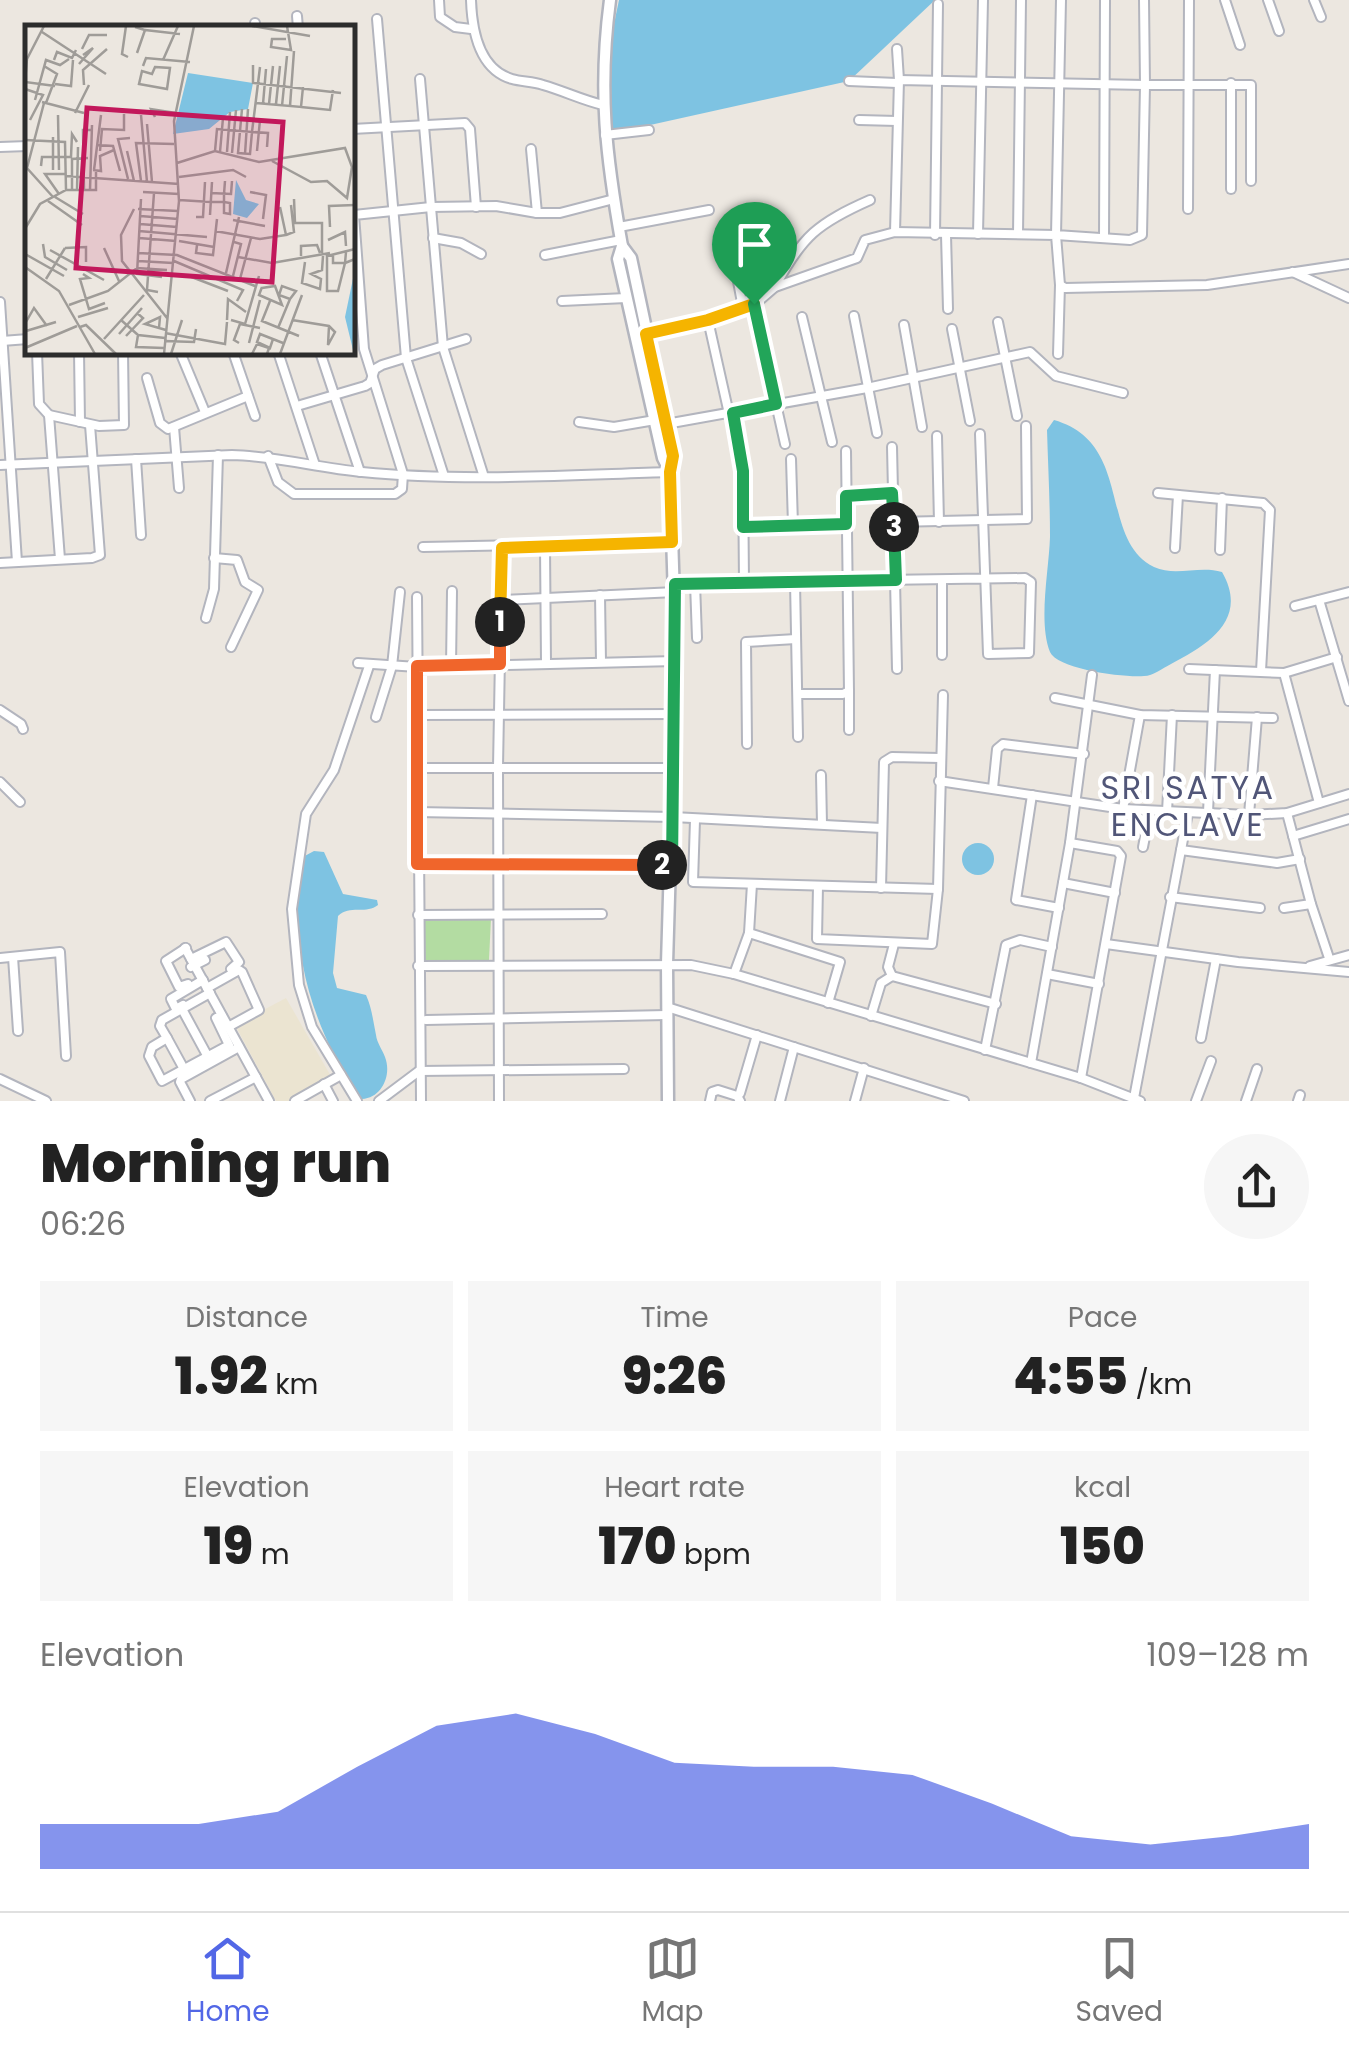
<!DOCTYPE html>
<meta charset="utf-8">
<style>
:root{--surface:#fff;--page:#f6f6f6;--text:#222;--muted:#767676;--line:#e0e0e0;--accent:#5267e6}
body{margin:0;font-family:Poppins,sans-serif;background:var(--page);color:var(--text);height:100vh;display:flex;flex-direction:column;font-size:38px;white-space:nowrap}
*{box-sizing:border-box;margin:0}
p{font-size:32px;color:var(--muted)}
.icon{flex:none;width:55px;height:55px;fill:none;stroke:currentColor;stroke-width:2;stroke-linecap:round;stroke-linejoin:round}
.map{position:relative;height:1101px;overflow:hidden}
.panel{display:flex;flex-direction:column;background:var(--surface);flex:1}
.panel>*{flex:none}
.pin{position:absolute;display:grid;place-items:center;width:85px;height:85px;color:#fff;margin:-102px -42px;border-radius:50% 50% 50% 0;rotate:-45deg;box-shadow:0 0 10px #0007}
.pin .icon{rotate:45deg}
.km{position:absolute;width:50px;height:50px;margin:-25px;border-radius:50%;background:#222;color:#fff;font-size:28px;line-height:50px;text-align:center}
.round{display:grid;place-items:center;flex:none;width:105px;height:105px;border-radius:52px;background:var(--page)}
.head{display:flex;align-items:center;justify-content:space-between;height:170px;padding:0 40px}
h1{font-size:55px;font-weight:800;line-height:75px}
.metrics{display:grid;grid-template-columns:repeat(3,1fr);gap:15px;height:170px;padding:10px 40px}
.metrics div{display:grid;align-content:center;border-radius:0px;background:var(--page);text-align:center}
.metrics b{font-size:50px;font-weight:800}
.metrics small{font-size:28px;font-weight:400}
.metrics p{font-size:28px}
.chart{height:280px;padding:20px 40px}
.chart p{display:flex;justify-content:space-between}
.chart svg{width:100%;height:180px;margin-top:10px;fill:var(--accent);opacity:.7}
.tabs{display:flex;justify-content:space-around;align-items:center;height:140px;border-top:2px solid var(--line);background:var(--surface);font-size:28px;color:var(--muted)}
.tabs a{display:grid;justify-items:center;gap:5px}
.tabs .current{color:var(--accent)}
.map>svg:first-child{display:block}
.education{fill:#ebe4d1}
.green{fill:#b3dca2}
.water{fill:#7ec3e2}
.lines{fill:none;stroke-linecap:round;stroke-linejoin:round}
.minor-casing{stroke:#b3b5be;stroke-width:12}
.tertiary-casing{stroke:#b3b5be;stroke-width:15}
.minor{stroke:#fff;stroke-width:8}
.tertiary{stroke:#fff;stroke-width:10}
.split-1-casing{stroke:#fff;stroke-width:20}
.split-2-casing{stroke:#fff;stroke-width:20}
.split-3-casing{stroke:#fff;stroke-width:20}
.split-4-casing{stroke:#fff;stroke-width:20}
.split-1{stroke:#f5b400;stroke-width:12}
.split-2{stroke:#f0652b;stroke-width:12}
.split-3{stroke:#22a559;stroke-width:12}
.split-4{stroke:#22a559;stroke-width:12}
.labels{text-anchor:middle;stroke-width:9;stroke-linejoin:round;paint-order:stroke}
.neighbourhood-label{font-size:32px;letter-spacing:2.5px;fill:#515678;stroke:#fff}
.inset-road{fill:none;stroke:#9f9c98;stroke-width:2.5}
.view{fill:#c2185b;fill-opacity:0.15;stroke:#c2185b;stroke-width:5}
.inset-edge{fill:none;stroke:#2c2c2c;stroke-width:5}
</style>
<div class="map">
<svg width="1349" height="1101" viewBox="0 0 1349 1101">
<rect width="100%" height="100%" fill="#ece7e0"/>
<polygon class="education" points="286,998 332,1078 290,1101 276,1101 235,1025"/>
<polygon class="green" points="419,917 491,918 489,960 423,961"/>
<g class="water">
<polygon points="619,0 935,0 849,81 605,135 604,72"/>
<path d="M1054,420c80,23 44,119 100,147 22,10 45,-2 68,5 27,47 -13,72 -51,92 -8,4 -18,12 -27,12 -19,2 -87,-7 -94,-24 -12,-30 -1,-82 0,-115 0,-36 -2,-72 -3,-107z"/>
<circle cx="978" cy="859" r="16"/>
<path d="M314,851l10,1 19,42 34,6 1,5c-13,10 -28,-1 -40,11l-5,57 4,15 29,7c6,13 7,26 10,40 1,8 6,14 9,22 7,18 -3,41 -23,42l-8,-6c-45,-79 -65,-143 -53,-235z"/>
</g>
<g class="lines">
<g class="minor-casing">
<g id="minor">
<polyline points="439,0 440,17 455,27 471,29"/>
<path d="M471,0c1,29 7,69 41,79 10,3 21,2 31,6 21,6 39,15 60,20"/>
<polyline points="1061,0 1056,235 1130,240 1142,235 1145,85 1251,85 1251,181"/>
<polyline points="1225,0 1240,45"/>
<polyline points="1268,0 1279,31"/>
<polyline points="1314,0 1321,17"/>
<polyline points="297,16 298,28"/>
<polyline points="377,19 406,358 444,476"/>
<polyline points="255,23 255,28"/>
<polyline points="897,49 899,80"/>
<polyline points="420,79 443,347 484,477"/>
<polyline points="849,81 897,83"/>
<polyline points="859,120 897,121"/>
<polyline points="352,129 465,123 470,129 476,207"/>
<polyline points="605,135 649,130"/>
<polyline points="0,147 28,146"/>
<polyline points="531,149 537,213"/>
<polyline points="1231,189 1231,83"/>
<polyline points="1188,209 1189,0"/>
<polyline points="619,227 709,210"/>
<polyline points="895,232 899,80 1145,85 1144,0"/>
<polyline points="729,234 743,308"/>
<polyline points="978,234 983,0"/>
<polyline points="1018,234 1021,0"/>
<polyline points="935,235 938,4"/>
<polyline points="946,235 948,309"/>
<polyline points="433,238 461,243 481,254"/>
<polyline points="1104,238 1105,0"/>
<polyline points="545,255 621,240"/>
<polyline points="1293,272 1349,298"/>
<path d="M775,287c27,-51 43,-64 95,-87"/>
<polyline points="562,301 626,298"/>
<polyline points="0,302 17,562"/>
<polyline points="754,305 785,444"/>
<polyline points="854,316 877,433"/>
<polyline points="802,317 832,442"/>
<polyline points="708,320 729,414"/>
<polyline points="998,322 1017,416"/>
<polyline points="904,325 922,427"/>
<polyline points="952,329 970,421"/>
<polyline points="646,334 708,320 754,305 775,287 857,258 865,240 895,232 1056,235 1060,285 1065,288 1207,285 1349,264"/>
<polyline points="2,341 28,339"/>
<polyline points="37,352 39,404 49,415 60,559"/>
<polyline points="79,352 80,422"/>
<polyline points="180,352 205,412"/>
<polyline points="233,352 255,416"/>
<polyline points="278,352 315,465"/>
<polyline points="320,352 360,472"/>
<polyline points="1058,354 1060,285"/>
<polyline points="147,378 160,423 168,429 248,396"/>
<polyline points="297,406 365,386 370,383 375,369 382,365 466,339"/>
<polyline points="733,413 743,471 744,582"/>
<polyline points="49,415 99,426 124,425 123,352"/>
<polyline points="579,422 614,427 655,420"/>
<polyline points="666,424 867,388 1030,352 1056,376 1123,393"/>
<polyline points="174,427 179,488"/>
<polyline points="937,436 939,522"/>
<polyline points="892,447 897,669"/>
<polyline points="268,456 278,482 294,494 395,494 402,489 403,474 364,349 354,215 431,207 496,206 537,213 560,213 614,199"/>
<polyline points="136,459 141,535"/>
<polyline points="791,459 793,525"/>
<path d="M0,465l232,-10c44,1 86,13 130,17 102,10 206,3 308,0"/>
<polyline points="1158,493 1263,503 1270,510 1261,671"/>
<polyline points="846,497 892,493"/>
<polyline points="894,522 1027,519 1026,426"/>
<polyline points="743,527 846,525"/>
<polyline points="423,547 672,542"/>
<polyline points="545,547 546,663"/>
<polyline points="1175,548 1178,495"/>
<polyline points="1220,550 1222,498"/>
<polyline points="214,558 237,560 245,582 258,590 231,647"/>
<polyline points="0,563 92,558 100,555 90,425"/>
<polyline points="942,580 942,655"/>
<polyline points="795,582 798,737"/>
<path d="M675,583c117,-1 234,-3 350,-5l6,4 -2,71 -41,1c-3,-73 -6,-146 -8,-220"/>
<polyline points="695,583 697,638"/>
<polyline points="600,595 601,662"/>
<polyline points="417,597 421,1101"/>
<polyline points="501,600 676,592"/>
<polyline points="1319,600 1349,701"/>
<polyline points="1295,606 1349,592"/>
<polyline points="206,618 214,589 218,455"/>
<polyline points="358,663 417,667 676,661"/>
<polyline points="451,666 452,591"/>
<polyline points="1189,669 1284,673 1337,657"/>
<polyline points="1284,673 1319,803"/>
<polyline points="849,691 849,730"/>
<polyline points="798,694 843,694 849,691 846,451"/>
<polyline points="1055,698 1140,715 1273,718"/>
<polyline points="0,710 21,724 23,729"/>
<polyline points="416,715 675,714"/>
<polyline points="376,717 392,666 400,592"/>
<polyline points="747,744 746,642 796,639"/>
<polyline points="417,768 674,768"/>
<polyline points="821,775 822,824"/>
<polyline points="939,781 1123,809 1249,815 1287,813 1349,794"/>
<polyline points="0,782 20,802"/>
<polyline points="993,788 997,749 1003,744 1084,754"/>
<polyline points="1032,795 1016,900 1059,908"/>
<polyline points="1123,809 1140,715"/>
<polyline points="417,812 673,817 882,828"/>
<polyline points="1167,812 1172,715"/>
<polyline points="1208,812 1215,670"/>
<polyline points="1249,815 1257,717"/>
<polyline points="695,820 693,882 938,889"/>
<polyline points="1293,836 1349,819"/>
<polyline points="1070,843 1117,851 1121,856 1081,1078"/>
<polyline points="1143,847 1150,811"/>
<polyline points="1181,850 1277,863 1300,859"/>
<polyline points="417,865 672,866"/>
<polyline points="1063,883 1115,893"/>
<polyline points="818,886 817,939 932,944 938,889 943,695"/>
<polyline points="881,888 884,762 892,757 940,758"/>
<polyline points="1170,897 1260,908"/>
<polyline points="1311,904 1329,958"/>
<polyline points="1284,908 1311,904 1287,813"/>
<polyline points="418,915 602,914"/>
<polyline points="749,933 752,884"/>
<polyline points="1106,944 1238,962 1349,972"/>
<polyline points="185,948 269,1101"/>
<polyline points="186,948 166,961 179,987 188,984"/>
<polyline points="13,957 18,1031"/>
<polyline points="0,958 60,952 66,1056"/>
<polyline points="191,959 226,942 239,962 231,969"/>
<polyline points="418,966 691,965 734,974 1081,1078 1140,1101"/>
<polyline points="1310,966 1349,955"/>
<polyline points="191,967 205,960"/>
<polyline points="734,974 749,933 840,962 828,1003"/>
<polyline points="1047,974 1099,984"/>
<polyline points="892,976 888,967 894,944"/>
<polyline points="207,988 239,970 242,972 259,1010 228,1027"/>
<polyline points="210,993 162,1020 160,1026 167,1038 152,1047 149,1056 162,1081 229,1045 216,1018 222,1016"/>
<polyline points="183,1005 176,1009 171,999 203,980"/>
<polyline points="667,1007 964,1101"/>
<polyline points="182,1009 208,1057"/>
<polyline points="871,1016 881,983 892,976 996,1004"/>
<polyline points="426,1020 667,1015"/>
<polyline points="167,1038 185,1071"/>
<polyline points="1201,1038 1216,959"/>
<polyline points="985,1050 1006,945 1020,940 1052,947"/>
<polyline points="1031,1063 1070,843 1092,675"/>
<polyline points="0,1079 46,1101"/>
<polyline points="324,1084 333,1101"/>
<polyline points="740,1093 757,1035"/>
<polyline points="1134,1098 1188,813"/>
<polyline points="190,1101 180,1082 181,1079 239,1047"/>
<polyline points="210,1101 256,1077"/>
<polyline points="295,1101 341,1075"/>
<polyline points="357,1101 312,1027 299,985 292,909 306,814 334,770 369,666"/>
<polyline points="379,1101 419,1071 624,1069"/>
<polyline points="499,1101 498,767 502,548"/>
<polyline points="710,1101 712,1092 718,1090 737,1096 740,1101"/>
<polyline points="780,1101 794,1047"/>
<polyline points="855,1101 864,1068"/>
<polyline points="1196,1101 1211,1061"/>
<polyline points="1246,1101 1257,1069"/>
<polyline points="1298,1101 1300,1095"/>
</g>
</g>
<g class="tertiary-casing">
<g id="tertiary">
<path d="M610,0c-12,91 -4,157 12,246l-4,13 45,199 7,14 6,189 -9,303 1,137"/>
<polyline points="622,246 631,258 673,456 670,472"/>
</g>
</g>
<use href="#minor" class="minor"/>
<use href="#tertiary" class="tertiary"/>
</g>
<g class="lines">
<g class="split-1-casing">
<polyline id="split-1" points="500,622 502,548 672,542 670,472 673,456 646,334 708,320 754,304"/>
</g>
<g class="split-2-casing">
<polyline id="split-2" points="500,622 500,664 417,666 417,864 662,865"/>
</g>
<g class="split-3-casing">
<polyline id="split-3" points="662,865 672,866 675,584 896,580 894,527"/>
</g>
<g class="split-4-casing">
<polyline id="split-4" points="754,304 776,404 733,413 743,471 743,527 846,524 846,496 892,493 894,527"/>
</g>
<use href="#split-1" class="split-1"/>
<use href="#split-2" class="split-2"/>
<use href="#split-3" class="split-3"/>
<use href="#split-4" class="split-4"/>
</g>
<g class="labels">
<g class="neighbourhood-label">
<text x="1188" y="799">SRI SATYA<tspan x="1188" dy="37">ENCLAVE</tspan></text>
</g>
</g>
<g transform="translate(25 25)">
<rect width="330" height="330" fill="#ece7e0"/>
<path d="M163,48l65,10 -5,26 -18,3 -21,17 -36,5zM211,155l10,20 13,4 -12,14 -14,-4zM330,244v85h-1l-9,-37z" fill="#7ec3e2"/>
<path class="inset-road" d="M19,1l-17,33 -2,23 30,4M101,1l-4,28 6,3M227,1l58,10M110,2l10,3 -8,23M120,5l35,4M17,7l64,42M261,14h-14l-1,8 20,3 -4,-24M57,24l7,-14h18M29,35l3,-8 15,6 4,-8M138,35l15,-34M54,39l14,-16 -10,7M228,40v18l88,10M19,41l13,8 -11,29M118,41l3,-8 44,4M130,42l15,1 -3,21 -28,-5 3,-13 10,3zM30,59l16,2 2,-26M59,60l-1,-15 24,-21M0,64l18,6 -13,25M10,75l11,-40 14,5 9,-6M17,77l42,11M231,78l45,4 2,-20M238,79l3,-35M244,79l4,-38M251,79l4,-38M257,81l5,-50M265,81l4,-55M276,82l29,3 3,-20M217,84l-4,44 12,1 2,-22 16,1 -1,14M50,88l14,-28M33,90l1,55M116,90l6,67M130,92l-4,-8 25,4M122,99l5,58M28,112v33M0,115l40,2 1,48M72,120l16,1 7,25M75,126l2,-22 22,1v-16M102,126l7,30M190,126l2,-22 35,3 8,-65M232,126l3,-31M195,127l3,-34M202,127l3,-40M207,128l4,-43M220,129l3,-45M152,138l38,-12 44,11 86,-14 7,19 -5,31 -20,-17 -16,1 -39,-21M16,141l1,-9h29l1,-23 5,8M1,142l27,30M2,143l17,-65M68,145l8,1 -1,-15 14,-6M69,145l7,-55M41,151l113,8M154,152l54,-7 13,7M103,154l-10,-40 12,-1M116,156l-5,-38 38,1M47,165v-31l16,-1M52,165l1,-43M59,165l-1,-60h9M65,165l2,-65M118,167l36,2M225,167l16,3 -3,24M129,168l-7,97 11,2M186,168l20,1 1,-13M34,169l-14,-20h21M30,172l28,17M116,174l-4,75 25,3M269,174l1,24h27v30M154,175l32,2h13l6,1v11l-6,-1v-19l1,-13M23,176l34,24M109,184l-13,26 1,26 45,57M113,184l40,2M185,190l2,-33M115,191l38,3M171,192h7l2,-35M208,195l32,6M115,199l37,3M1,202l14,-23 26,-14h30v-19M305,202l-1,-21 26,-1M114,206l68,6M190,206l45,8 26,-4 -6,-28M261,210l8,-3 -3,-27M114,213l37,3M303,215l17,-8 1,14M154,216l35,6M18,219l2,13 22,13M172,220l-1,8 17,2 4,-36M40,223l21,-1v15M79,223l15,33M330,224l-28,7v35h11l7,-28 10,-4M25,225l54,30M113,228l39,2 78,31M0,229l39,22M308,229v9h12l1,-11M276,231v-10l16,-1 3,8M213,232l34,6 58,-10M113,236l35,2M149,236l69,29 -6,11M280,237l-3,21 18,6 1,-10 -10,-5 11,-4 1,-14M0,242l34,24 36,63M201,248l13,-56M58,249l6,4 -9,1 9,30 16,-6M164,251l39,15M208,251l8,-32 -7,-2M21,254l19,-31M215,254l11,-41M237,262l-3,8 23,10 -7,-19 -13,2M245,276l-8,20 37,15M44,280l39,-14 29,-23 30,2M53,292l30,-9M96,295l17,15 27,3M202,295l1,-21 18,13M206,295l14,4 14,-48M267,295l37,6 6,6 -7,13 1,-19M55,302l6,-2 30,29M134,303l1,-11 -15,7 21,6M253,303l12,-29 -11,-4 3,-9 14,5 -6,8M1,306l30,-9M140,308l60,11 2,-22M94,309l23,-26M113,310l-2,12 28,1M101,311l17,-18 -6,-5M79,314l40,-44M248,314l-3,9 -13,-6 3,-8 23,9M139,316l30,1 2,-13M214,318l-5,-3 6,-16 20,4M224,318l11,-43M0,323l52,-22M1,323v-26l8,-14 13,18M139,329l15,-153 -5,-80 20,-95M146,329l11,-34M227,329l5,-10 12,4 -2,6M255,329l22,-59"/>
<path class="view" d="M62,83l196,14 -11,160 -196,-14z"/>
<rect width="330" height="330" class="inset-edge"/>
</g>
</svg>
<div class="pin" style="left:754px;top:304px;background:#1e9e55"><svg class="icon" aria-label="arrive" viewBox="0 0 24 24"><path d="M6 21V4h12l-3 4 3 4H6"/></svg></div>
<b class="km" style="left:500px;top:622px">1</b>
<b class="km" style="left:662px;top:865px">2</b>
<b class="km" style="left:894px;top:527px">3</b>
</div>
<section class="panel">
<div class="head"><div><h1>Morning run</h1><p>06:26</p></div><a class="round"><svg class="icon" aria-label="share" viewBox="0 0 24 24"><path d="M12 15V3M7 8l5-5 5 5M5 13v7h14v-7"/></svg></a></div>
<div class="metrics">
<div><p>Distance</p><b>1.92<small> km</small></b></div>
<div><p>Time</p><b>9:26</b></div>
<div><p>Pace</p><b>4:55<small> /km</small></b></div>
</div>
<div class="metrics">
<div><p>Elevation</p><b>19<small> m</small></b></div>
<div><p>Heart rate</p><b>170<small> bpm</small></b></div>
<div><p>kcal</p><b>150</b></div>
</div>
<div class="chart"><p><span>Elevation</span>109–128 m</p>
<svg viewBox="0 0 160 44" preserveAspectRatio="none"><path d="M0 44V33L10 33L20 33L30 30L40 19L50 9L60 6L70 11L80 18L90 19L100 19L110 21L120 28L130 36L140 38L150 36L160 33V44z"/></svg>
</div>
</section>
<nav class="tabs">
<a class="current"><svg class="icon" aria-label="home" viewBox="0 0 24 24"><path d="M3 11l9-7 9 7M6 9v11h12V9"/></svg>Home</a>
<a><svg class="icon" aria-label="map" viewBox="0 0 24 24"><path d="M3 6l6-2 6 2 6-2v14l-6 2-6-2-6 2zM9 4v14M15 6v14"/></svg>Map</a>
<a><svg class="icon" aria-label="saved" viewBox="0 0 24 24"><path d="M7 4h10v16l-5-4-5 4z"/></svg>Saved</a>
</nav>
